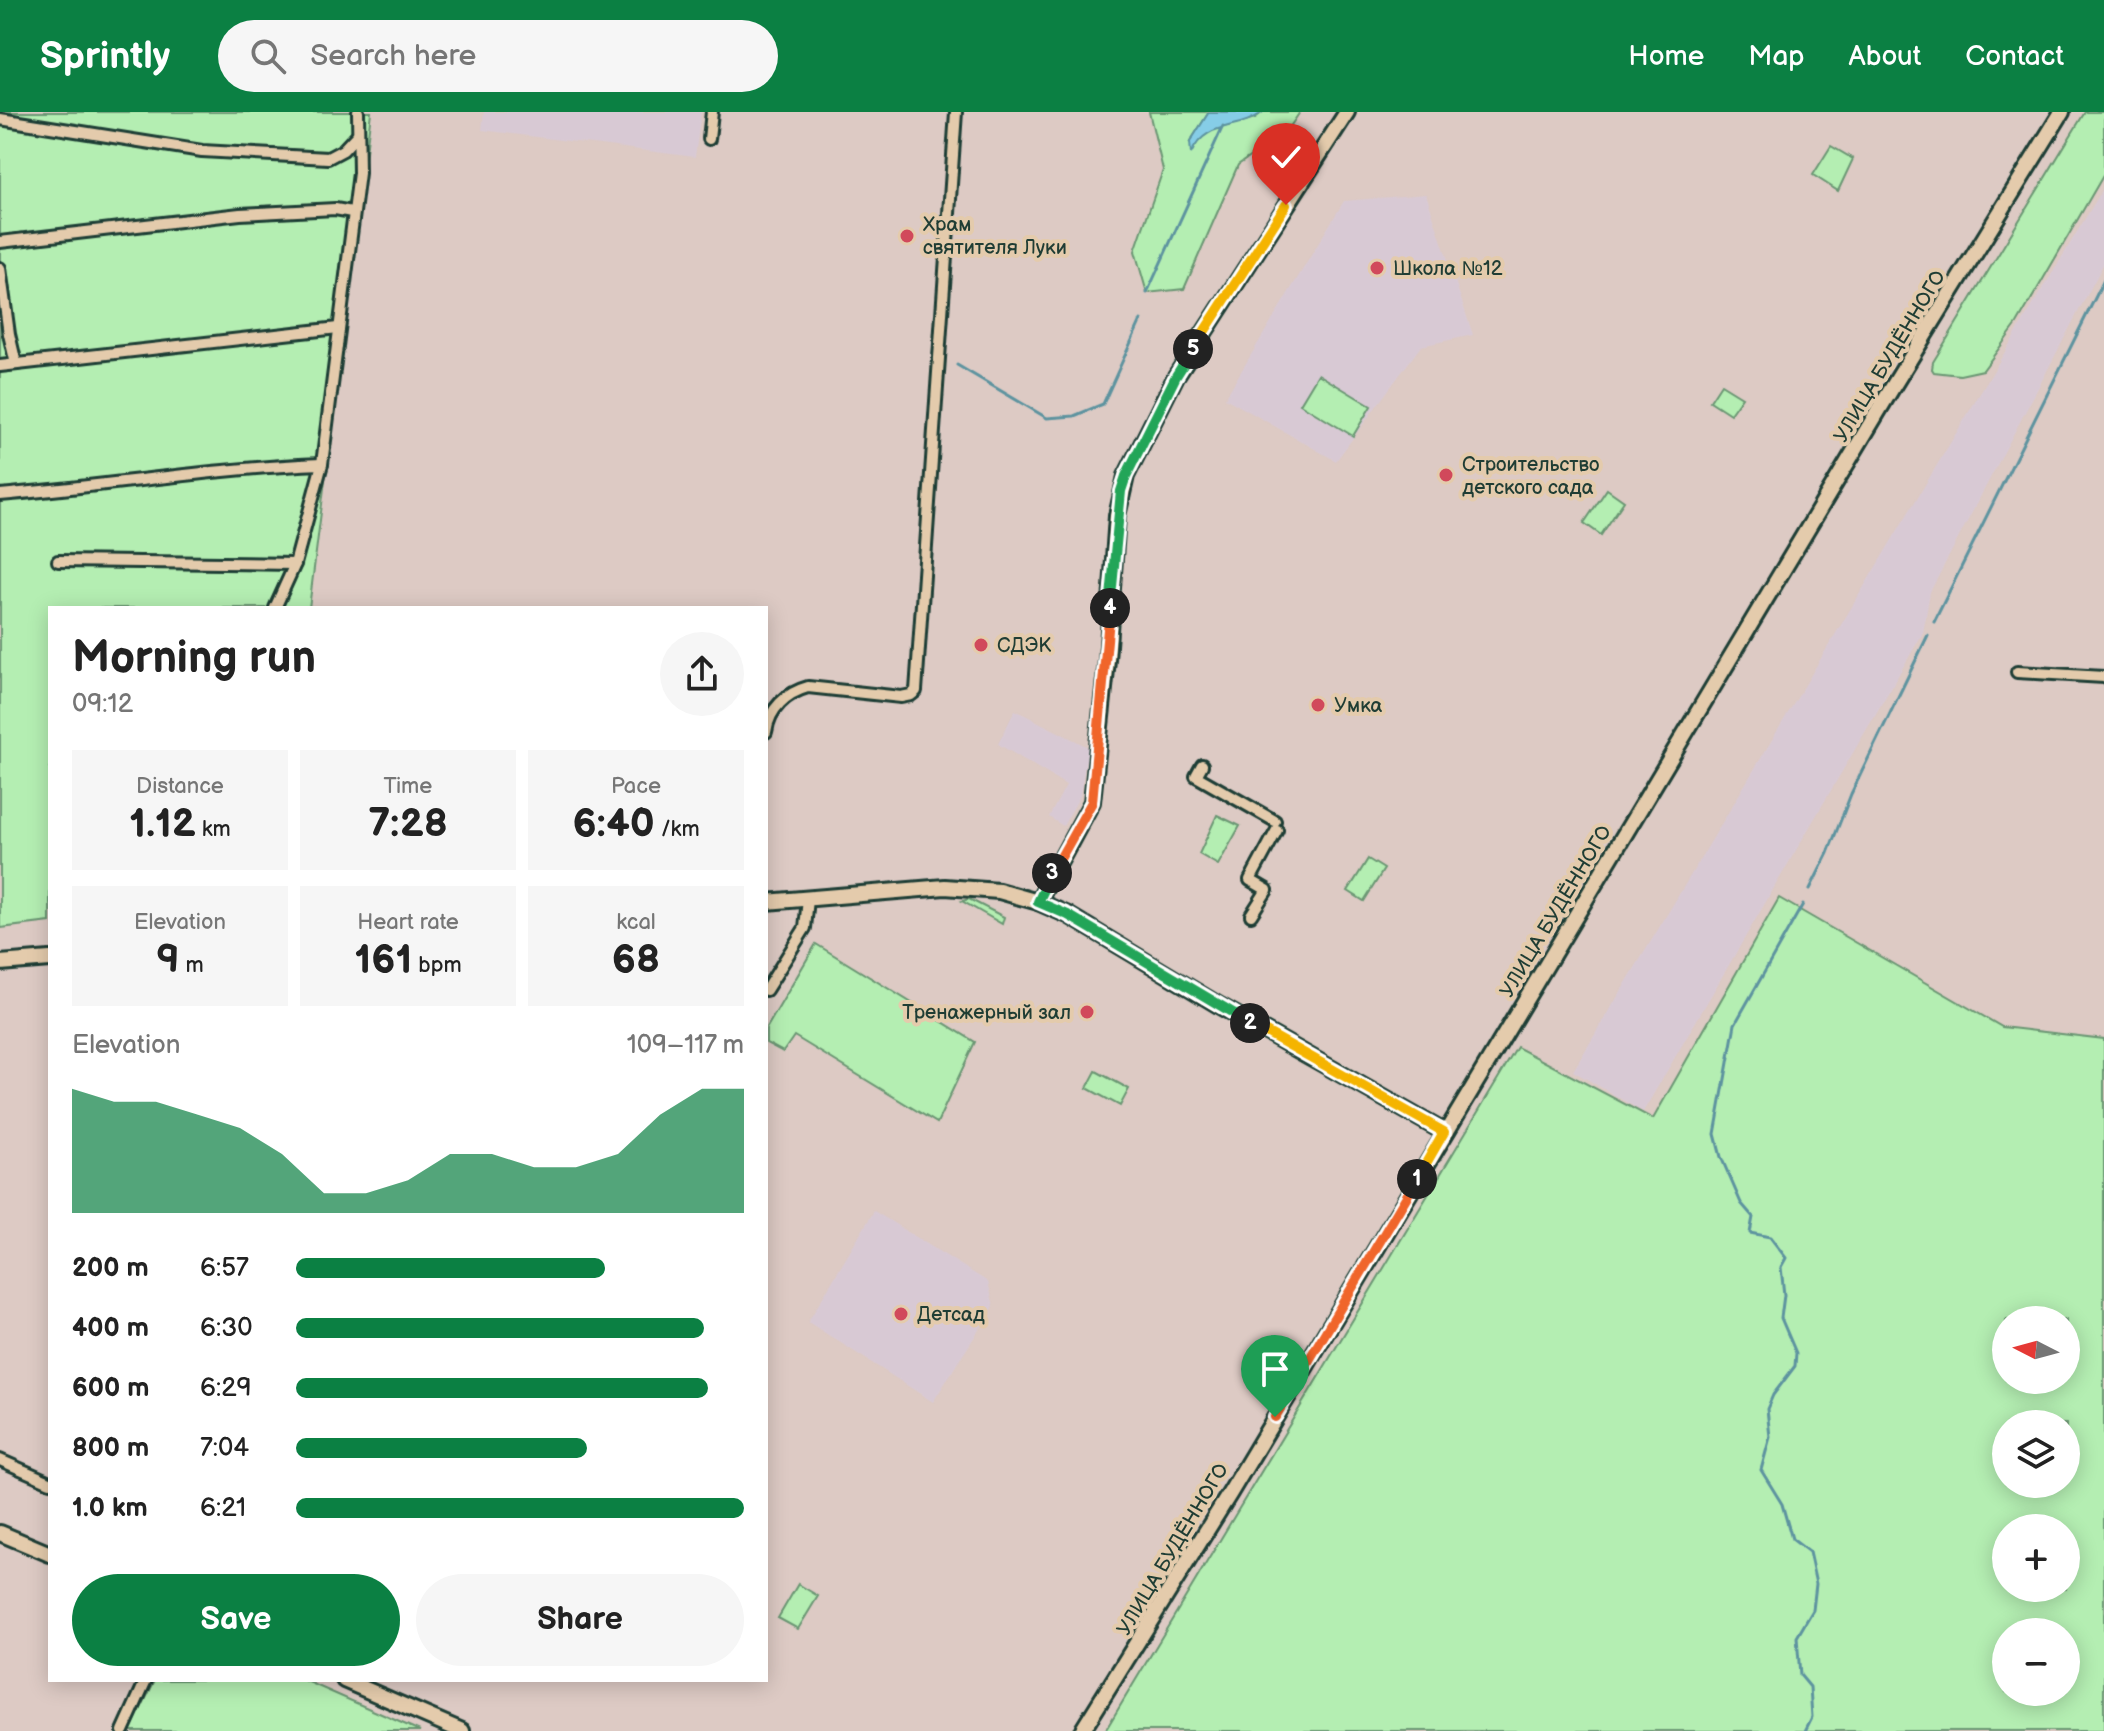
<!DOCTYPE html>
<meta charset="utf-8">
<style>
:root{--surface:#fff;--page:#f6f6f6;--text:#222;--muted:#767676;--accent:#0b8043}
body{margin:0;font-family:"Balsamiq Sans",sans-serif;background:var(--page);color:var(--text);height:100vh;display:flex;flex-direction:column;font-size:30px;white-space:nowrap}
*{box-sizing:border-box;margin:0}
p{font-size:26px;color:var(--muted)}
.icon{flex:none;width:44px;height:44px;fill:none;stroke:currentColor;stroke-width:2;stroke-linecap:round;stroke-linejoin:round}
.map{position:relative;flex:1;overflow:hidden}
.drawer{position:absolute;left:48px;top:494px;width:720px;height:1076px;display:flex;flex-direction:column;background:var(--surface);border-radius:0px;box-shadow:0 4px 20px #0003}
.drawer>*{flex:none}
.needle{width:52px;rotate:276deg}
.tools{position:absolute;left:1992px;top:1194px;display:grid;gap:16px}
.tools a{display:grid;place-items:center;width:88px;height:88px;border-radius:50%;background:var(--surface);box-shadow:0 4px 20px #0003;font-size:40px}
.pin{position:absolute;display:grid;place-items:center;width:68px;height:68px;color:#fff;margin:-82px -34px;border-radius:50% 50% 50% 0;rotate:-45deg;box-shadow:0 0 8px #0007}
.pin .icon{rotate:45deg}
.km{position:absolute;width:40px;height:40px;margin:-20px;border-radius:50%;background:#222;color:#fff;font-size:22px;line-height:40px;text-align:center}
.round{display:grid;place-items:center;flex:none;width:84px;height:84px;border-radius:42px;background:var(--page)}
.summary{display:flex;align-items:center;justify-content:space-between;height:136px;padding:0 24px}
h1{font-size:44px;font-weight:600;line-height:60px}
.stats{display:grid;grid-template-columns:repeat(3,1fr);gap:12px;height:136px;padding:8px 24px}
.stats div{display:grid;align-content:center;border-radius:0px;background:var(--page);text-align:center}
.stats b{font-size:40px;font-weight:600}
.stats small{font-size:22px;font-weight:400}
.stats p{font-size:22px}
.chart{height:224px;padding:16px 24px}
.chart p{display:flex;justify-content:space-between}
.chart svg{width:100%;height:144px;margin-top:8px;fill:var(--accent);opacity:.7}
.button{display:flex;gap:16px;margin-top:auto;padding:16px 24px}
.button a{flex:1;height:92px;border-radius:48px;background:var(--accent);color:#fff;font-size:32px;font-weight:600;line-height:92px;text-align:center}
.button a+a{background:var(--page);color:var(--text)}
ul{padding:0 24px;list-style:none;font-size:26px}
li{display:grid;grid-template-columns:128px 96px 1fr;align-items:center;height:60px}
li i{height:20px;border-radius:10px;background:var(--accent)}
header{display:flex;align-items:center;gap:48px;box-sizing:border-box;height:112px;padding:0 40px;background:var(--accent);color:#fff}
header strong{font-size:38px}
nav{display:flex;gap:44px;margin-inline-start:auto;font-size:28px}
.search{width:560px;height:72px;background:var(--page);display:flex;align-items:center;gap:20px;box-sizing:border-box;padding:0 28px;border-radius:44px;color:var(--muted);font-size:30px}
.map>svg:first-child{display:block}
.built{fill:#d8c9d4}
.green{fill:#b4eeb2;stroke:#6a9673;stroke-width:2;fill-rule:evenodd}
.water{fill:#86cde7;stroke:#5d939f;stroke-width:2}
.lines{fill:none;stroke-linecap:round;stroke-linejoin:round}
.stream{stroke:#5d939f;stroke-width:3}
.street-casing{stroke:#1f3d34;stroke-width:16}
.secondary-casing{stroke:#1f3d34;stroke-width:20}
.street{stroke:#e4cbac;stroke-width:10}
.secondary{stroke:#e4cbac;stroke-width:14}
.split-1-casing{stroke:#fff;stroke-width:16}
.split-2-casing{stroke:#fff;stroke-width:16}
.split-3-casing{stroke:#fff;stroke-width:16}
.split-4-casing{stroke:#fff;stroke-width:16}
.split-5-casing{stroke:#fff;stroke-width:16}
.split-6-casing{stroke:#fff;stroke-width:16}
.split-1{stroke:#f0652b;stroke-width:10}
.split-2{stroke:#f5b400;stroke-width:10}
.split-3{stroke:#22a559;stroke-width:10}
.split-4{stroke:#f0652b;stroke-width:10}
.split-5{stroke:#22a559;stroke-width:10}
.split-6{stroke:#f5b400;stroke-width:10}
.poi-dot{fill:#d1495b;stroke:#e4cbac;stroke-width:3}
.labels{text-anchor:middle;stroke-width:8;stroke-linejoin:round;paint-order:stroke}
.poi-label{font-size:20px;fill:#1f3d34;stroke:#e4cbac;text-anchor:start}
.street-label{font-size:20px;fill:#1f3d34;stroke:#e4cbac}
</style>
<header>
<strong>Sprintly</strong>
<div class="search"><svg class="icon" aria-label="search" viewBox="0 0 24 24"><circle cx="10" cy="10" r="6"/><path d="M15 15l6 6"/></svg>Search here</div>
<nav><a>Home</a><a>Map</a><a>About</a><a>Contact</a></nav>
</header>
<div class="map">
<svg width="2104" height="1619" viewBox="0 0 2104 1619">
<rect width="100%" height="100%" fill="#ddcac4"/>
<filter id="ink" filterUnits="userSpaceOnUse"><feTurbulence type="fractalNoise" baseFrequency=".0125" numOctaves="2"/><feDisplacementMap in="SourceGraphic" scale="16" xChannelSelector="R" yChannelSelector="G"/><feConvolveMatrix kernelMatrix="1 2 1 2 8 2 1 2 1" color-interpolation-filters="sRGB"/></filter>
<g filter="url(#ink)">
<g class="built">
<polygon points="484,0 701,0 695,45 482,18"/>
<polygon points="2104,75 2104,151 1930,480 1923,521 1643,1000 1573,959"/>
<polygon points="1426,82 1473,223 1421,234 1336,349 1225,286 1344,89"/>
<polygon points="1015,598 1088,635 1080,684 1063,714 1049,705 1066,673 998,632"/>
<polygon points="874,1099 988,1170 994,1194 933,1290 808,1210"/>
</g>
<g class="green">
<polygon points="0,0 371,0 309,496 50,496 50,810 0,816"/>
<polygon points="1149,0 1209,0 1190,30 1196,31 1209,19 1255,6 1263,0 1300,0 1287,19 1238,53 1184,177 1147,181 1135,139 1163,58"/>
<polygon points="2085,0 2104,0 2104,62 2017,212 1983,258 1960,263 1934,260 1932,257 1933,250"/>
<polygon points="1831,34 1853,47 1838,79 1813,63"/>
<polygon points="1318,262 1371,294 1353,324 1300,292"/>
<polygon points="1721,272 1742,285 1730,302 1710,289"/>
<polygon points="1607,377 1624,389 1601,423 1584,411"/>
<polygon points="1217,703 1240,714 1218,753 1199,742"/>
<polygon points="1368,747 1384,757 1364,789 1348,779"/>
<path d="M1779,786l223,129 102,12v692h-999l412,-684 136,72zM2006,1208h60v60h-60zM2006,1312h60v60h-60zM2006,1416h60v60h-60zM2006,1520h60v60h-60z"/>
<polygon points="969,787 1004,805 1002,812 962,789"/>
<polygon points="816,832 975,930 937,1011 794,924 783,940 766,931 766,917"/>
<polygon points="1096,959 1129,977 1120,994 1087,976"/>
<polygon points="798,1472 818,1484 798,1517 778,1506"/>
<polygon points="155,1568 304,1568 420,1619 130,1619"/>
</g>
<path class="water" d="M1209,0h54c-25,20 -57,7 -72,42l-1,-12z"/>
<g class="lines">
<g class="stream">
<polyline points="1147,181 1223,14"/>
<polyline points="957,253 1047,306 1074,304 1103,292 1141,208"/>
<polyline points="1934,510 2104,168"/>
<polyline points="1810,777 1828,741 1851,682 1928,523"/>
<polyline points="1803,792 1735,912 1715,1022 1721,1045 1741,1091 1753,1105 1750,1121 1770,1125 1786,1146 1781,1155 1784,1183 1781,1206 1796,1241 1795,1254 1773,1283 1767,1297 1770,1325 1761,1358 1782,1392 1792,1427 1809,1440 1816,1472 1813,1498 1797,1525 1800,1563 1810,1575 1812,1605 1805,1619"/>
</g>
<g class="street-casing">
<g id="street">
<polyline points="0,7 202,39 328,46 343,38 358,22"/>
<polyline points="709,27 712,0"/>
<polyline points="0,130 240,102 335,97 352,100"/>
<polyline points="0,156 9,222 16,252"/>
<polyline points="0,254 338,216"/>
<path d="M0,383c107,-9 214,-27 322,-31"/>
<polyline points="58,449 295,452"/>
<polyline points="275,496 295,452 322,352 359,61 358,0"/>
<polyline points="2017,560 2104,565"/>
<path d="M766,620c3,-23 20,-39 42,-45l93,10 10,-2 5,-4 40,-579"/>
<polyline points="1202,653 1196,664 1275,709"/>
<polyline points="1251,803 1267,778 1250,768 1277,718"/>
<polyline points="766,878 805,816 808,787"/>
<polyline points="0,1348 50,1370"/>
<polyline points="123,1619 146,1568"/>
</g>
</g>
<g class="secondary-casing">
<g id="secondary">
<polyline points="766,790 945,775 999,779 1038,790 1068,803 1220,894 1444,1020"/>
<polyline points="1038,790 1092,690 1107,548 1117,404 1126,364 1176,264 1347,0"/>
<polyline points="0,851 50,847"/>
<polyline points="0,1421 50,1442"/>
<polyline points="344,1568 462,1619"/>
<polyline points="1082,1619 1230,1381 1892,276 2062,0"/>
</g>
</g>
<use href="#street" class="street"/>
<use href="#secondary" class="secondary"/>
</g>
</g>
<g class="lines" filter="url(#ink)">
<g class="split-1-casing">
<polyline id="split-1" points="1275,1305 1417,1067"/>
</g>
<g class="split-2-casing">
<polyline id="split-2" points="1250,911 1444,1020 1417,1067"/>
</g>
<g class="split-3-casing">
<polyline id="split-3" points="1052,761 1038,790 1068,803 1250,911"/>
</g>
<g class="split-4-casing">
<polyline id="split-4" points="1052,761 1092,690 1110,496"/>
</g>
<g class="split-5-casing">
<polyline id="split-5" points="1110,496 1121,379 1126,364 1176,264 1193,237"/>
</g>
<g class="split-6-casing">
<polyline id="split-6" points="1193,237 1286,93"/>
</g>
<use href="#split-1" class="split-1"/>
<use href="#split-2" class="split-2"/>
<use href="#split-3" class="split-3"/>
<use href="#split-4" class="split-4"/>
<use href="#split-5" class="split-5"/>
<use href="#split-6" class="split-6"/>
</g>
<g class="poi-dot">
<circle cx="907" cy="124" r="8"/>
<circle cx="1377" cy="156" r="8"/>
<circle cx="1446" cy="363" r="8"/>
<circle cx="981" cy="533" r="8"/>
<circle cx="1318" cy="593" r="8"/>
<circle cx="1087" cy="900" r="8"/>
<circle cx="901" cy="1202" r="8"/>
</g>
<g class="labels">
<g class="poi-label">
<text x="923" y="119">Храм<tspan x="923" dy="23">святителя Луки</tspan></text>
<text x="1393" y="163">Школа №12</text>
<text x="1462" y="359">Строительство<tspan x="1462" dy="23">детского сада</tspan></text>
<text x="997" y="540">СДЭК</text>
<text x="1334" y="600">Умка</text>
<text x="1071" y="907" text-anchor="end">Тренажерный зал</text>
<text x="917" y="1209">Детсад</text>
</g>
<g class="street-label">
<text transform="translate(1889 244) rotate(-59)" y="7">УЛИЦА БУДЁННОГО</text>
<text transform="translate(1555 799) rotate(-59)" y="7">УЛИЦА БУДЁННОГО</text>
<text transform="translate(1172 1437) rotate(-59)" y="7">УЛИЦА БУДЁННОГО</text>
</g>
</g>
</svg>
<div class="tools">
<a><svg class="needle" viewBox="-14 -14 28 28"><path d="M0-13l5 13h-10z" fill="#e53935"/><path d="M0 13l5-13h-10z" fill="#767676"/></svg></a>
<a><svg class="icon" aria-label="layers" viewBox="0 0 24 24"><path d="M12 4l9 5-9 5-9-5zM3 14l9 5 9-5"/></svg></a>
<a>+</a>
<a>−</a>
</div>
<div class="pin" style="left:1275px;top:1305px;background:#1e9e55"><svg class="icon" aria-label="arrive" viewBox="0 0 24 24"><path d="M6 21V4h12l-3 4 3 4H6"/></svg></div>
<div class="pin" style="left:1286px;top:93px;background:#d93025"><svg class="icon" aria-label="check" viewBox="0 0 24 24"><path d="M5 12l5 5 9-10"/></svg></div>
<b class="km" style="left:1417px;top:1067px">1</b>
<b class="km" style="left:1250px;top:911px">2</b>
<b class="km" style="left:1052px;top:761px">3</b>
<b class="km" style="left:1110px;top:496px">4</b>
<b class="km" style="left:1193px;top:237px">5</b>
<section class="drawer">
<div class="summary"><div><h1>Morning run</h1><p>09:12</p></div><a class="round"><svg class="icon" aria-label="share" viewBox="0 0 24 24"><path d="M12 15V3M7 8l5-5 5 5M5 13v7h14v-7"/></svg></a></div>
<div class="stats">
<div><p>Distance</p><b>1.12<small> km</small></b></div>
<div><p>Time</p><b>7:28</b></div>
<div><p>Pace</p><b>6:40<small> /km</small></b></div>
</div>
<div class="stats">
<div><p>Elevation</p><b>9<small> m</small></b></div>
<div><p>Heart rate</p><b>161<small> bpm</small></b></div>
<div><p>kcal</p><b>68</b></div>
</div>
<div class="chart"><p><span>Elevation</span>109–117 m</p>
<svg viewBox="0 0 160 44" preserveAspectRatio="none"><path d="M0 44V6L10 10L20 10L30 14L40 18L50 26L60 38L70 38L80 34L90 26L100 26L110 30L120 30L130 26L140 14L150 6L160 6V44z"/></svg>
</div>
<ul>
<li><b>200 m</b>6:57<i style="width:69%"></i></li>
<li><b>400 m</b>6:30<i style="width:91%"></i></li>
<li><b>600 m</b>6:29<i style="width:92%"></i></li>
<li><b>800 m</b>7:04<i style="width:65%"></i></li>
<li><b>1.0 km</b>6:21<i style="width:100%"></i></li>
</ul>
<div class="button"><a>Save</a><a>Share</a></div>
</section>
</div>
